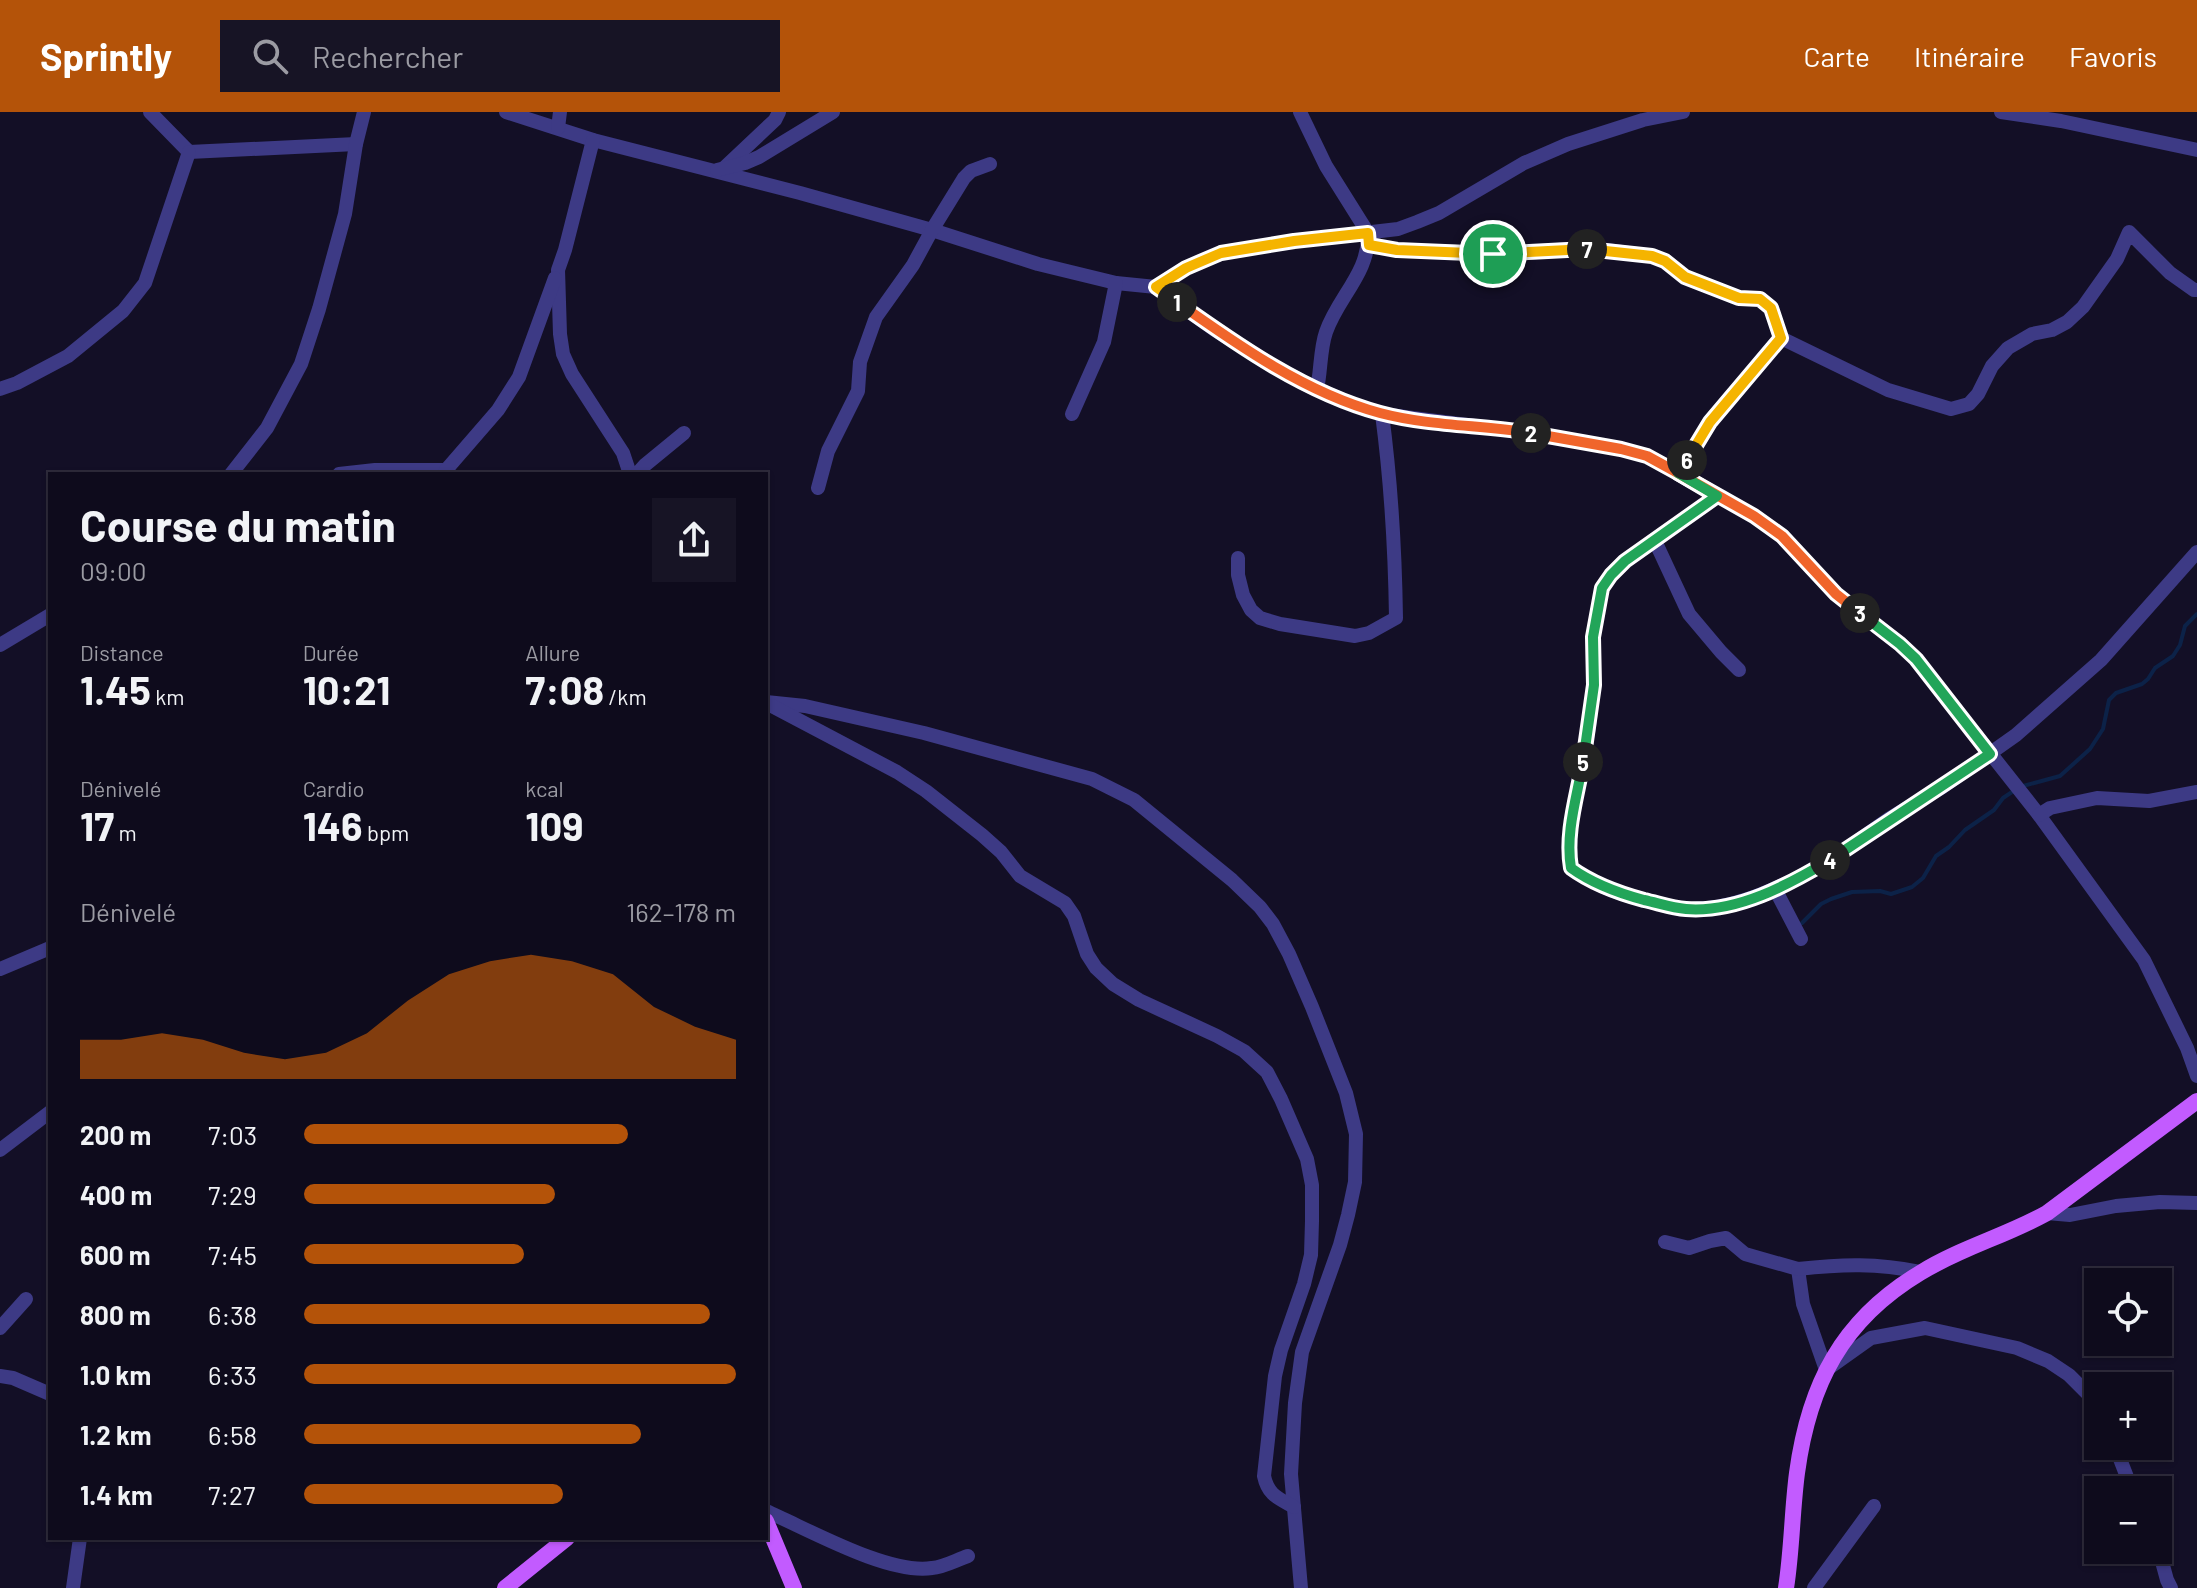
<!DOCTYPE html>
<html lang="fr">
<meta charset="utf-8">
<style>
:root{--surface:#0e0b1c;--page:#171425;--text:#f1f3f6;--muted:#9b9ba3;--line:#2e2b3b;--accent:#b45309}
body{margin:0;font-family:Barlow,sans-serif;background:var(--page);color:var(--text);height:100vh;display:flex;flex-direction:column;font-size:30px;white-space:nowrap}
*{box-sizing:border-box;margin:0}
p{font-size:26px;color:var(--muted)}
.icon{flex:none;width:44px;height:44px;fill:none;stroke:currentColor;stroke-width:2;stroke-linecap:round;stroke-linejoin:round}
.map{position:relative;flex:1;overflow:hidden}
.side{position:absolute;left:48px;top:360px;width:720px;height:1068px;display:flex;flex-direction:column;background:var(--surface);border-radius:0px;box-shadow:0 2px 6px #0004,0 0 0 2px var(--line)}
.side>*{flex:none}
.controls{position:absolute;left:2084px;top:1156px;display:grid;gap:16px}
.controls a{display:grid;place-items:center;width:88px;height:88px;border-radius:0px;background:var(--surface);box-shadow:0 2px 6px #0004,0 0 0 2px var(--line);font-size:40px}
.pin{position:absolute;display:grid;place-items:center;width:68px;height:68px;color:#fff;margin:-34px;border:4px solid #fff;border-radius:50%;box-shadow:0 2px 8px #0007}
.km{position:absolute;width:40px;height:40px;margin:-20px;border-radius:50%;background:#222;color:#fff;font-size:22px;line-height:40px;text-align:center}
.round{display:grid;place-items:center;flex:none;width:84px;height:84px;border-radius:0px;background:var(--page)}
.headline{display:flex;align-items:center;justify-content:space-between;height:136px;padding:0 32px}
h1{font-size:44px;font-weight:700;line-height:60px}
.figures{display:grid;grid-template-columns:repeat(3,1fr);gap:12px;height:136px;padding:8px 32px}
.figures div{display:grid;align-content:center}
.figures b{font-size:40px;font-weight:700}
.figures small{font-size:22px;font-weight:400}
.figures p{font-size:22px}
.chart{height:224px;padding:16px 32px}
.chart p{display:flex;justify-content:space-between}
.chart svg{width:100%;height:144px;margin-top:8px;fill:var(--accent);opacity:.7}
ul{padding:0 32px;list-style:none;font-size:26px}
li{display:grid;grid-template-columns:128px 96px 1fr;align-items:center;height:60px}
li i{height:20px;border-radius:10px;background:var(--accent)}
header{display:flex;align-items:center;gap:48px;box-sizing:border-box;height:112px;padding:0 40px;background:var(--accent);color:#fff}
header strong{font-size:38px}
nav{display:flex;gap:44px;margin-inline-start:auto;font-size:28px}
.search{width:560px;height:72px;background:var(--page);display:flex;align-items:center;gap:20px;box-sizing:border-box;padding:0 28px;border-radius:0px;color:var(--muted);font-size:30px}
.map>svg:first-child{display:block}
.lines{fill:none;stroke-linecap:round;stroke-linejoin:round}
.stream{stroke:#0c2248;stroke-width:4}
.minor{stroke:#3d3a85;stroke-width:14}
.major{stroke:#c25bff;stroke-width:16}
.split-1-casing{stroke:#fff;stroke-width:16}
.split-2-casing{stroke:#fff;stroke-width:16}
.split-3-casing{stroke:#fff;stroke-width:16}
.split-4-casing{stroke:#fff;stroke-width:16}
.split-5-casing{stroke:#fff;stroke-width:16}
.split-6-casing{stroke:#fff;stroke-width:16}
.split-7-casing{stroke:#fff;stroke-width:16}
.split-8-casing{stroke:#fff;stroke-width:16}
.split-1{stroke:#f5b400;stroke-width:10}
.split-2{stroke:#f0652b;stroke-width:10}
.split-3{stroke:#f0652b;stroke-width:10}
.split-4{stroke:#22a559;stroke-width:10}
.split-5{stroke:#22a559;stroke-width:10}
.split-6{stroke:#22a559;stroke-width:10}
.split-7{stroke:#f5b400;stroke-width:10}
.split-8{stroke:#f5b400;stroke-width:10}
</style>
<header>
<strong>Sprintly</strong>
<div class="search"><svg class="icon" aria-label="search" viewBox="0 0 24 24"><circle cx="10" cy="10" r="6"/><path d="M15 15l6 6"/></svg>Rechercher</div>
<nav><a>Carte</a><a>Itinéraire</a><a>Favoris</a></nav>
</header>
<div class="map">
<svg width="2197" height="1476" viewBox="0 0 2197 1476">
<rect width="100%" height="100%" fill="#130f26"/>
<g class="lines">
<g class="stream">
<polyline points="2023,674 2060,664 2090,637 2103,617 2109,588 2116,581 2142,572 2148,567 2155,556 2173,544 2180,533 2185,514 2197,502"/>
<polyline points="1802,811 1821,792 1831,787 1852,780 1880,779 1891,782 1912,775 1923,766 1936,744 1949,735 1965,718 1994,698 2003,686 2015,678"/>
</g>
<g class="minor">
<polyline points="150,0 189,40 356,32"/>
<polyline points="506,0 593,28 800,81 932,118 1038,152 1116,171 1156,175 1186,156 1221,141 1294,129 1398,117 1417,110 1439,101 1524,51 1568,32 1643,8 1683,0"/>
<path d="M1300,0l26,54 42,67c2,39 -30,64 -42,99 -6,17 -5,39 -9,57"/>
<polyline points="2001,0 2061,9 2197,38"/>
<polyline points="558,16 560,0"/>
<polyline points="593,28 565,138 558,158 560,222 563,242 572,262 623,341 630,362"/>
<polyline points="725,55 775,8 779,0"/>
<polyline points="717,58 745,51 759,45 833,0"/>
<polyline points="1369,133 1397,138 1460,141 1493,142 1572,137 1599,137 1652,144 1665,149 1685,165 1739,186 1760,187 1771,196 1781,226"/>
<polyline points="1156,175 1215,218 1277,256 1317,277 1357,294 1382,302 1530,321 1621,337 1647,344 1754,404 1782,424 1836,482 1900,532 1916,547 2039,703 2144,848 2187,936 2197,964"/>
<polyline points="0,277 17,271 68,244 123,199 145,171 189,40"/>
<polyline points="1072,302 1104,230 1116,171"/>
<polyline points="1678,361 1710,310 1781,226 1888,278 1951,297 1969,292 1978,282 1992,254 2008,236 2032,222 2052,218 2067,210 2083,195 2117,147 2129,120 2170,161 2194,178 2197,178"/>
<polyline points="231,362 267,316 301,252 319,197 345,102 356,32 364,0"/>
<polyline points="339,362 375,358 446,358"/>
<polyline points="445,362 446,358 498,298 519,265 555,166"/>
<polyline points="637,362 645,353 684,321"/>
<polyline points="818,376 828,339 858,279 860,250 876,205 913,153 932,118 964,66 971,59 990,52"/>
<path d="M1717,384l-92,65 -14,14 -9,13 -9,49 1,48 -5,42 -18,98 -2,28 2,15c20,15 44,25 68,31 16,4 33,9 50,10 40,1 77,-16 113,-33l37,-22 51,-36 51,-30 75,-53 85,-75 96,-108"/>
<polyline points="1655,429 1689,502 1721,540 1739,558"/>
<path d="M1238,446v17l5,20 8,15 9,8 20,6 75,12 14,-3 27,-15c-1,-69 -5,-136 -14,-204"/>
<polyline points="0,533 50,503"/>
<polyline points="766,590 805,594 924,621 1092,667 1134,688 1232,768 1260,795 1273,812 1289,842 1312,895 1346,981 1356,1022 1355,1070 1348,1103 1340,1133 1302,1240 1295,1291 1291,1362 1301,1476"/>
<path d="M772,594l125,66 29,19 56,44 19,17 19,24 45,27 9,13 13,38 9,14 17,16 26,16 78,36 27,15 23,21 14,27 26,60 5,26v36l-1,34 -7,29 -23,66 -6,26 -11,100c4,19 14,22 30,31"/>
<polyline points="2039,703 2050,696 2097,686 2149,689 2197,680"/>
<polyline points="1775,777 1801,827"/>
<polyline points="0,857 50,836"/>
<polyline points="0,1038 50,1000"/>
<polyline points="2047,1101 2070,1103 2116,1094 2160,1090 2197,1091"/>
<polyline points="1665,1130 1689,1136 1710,1129 1726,1126 1745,1142 1798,1157 1803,1192 1826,1258 1871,1226 1925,1216 2017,1236 2048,1249 2069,1263 2093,1287 2098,1297"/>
<path d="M1798,1157c45,-5 78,-6 123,3"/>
<polyline points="0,1216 26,1187"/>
<polyline points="0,1264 13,1266 50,1282"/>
<polyline points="2115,1334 2132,1378"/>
<path d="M766,1399c42,18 122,64 166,57 12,-1 24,-8 36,-12"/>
<polyline points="2158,1435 2167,1468 2171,1476"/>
<polyline points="73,1476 80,1426"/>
<polyline points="1814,1476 1874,1394"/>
</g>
<g class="major">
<polyline points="766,1409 794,1476"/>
<polyline points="505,1476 567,1426"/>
<path d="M1786,1476c6,-38 6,-77 11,-115 12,-89 45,-153 123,-200 40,-25 86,-37 127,-60l150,-112"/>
</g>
</g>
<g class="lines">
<g class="split-1-casing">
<polyline id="split-1" points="1177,190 1156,175 1186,156 1221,141 1294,129 1368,121 1369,133 1397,138 1493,142"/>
</g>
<g class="split-2-casing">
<path id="split-2" d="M1177,190c62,44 129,91 203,111 49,13 102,12 151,20"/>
</g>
<g class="split-3-casing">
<polyline id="split-3" points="1531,321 1621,337 1647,344 1678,361 1754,404 1782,424 1836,482 1860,501"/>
</g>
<g class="split-4-casing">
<polyline id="split-4" points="1830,748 1990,642 1916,547 1900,532 1860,501"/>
</g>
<g class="split-5-casing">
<path id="split-5" d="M1583,650c-6,35 -18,71 -12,106 22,16 47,25 73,32 14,3 28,8 42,9 51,4 102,-24 144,-49"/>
</g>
<g class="split-6-casing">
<polyline id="split-6" points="1583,650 1594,573 1593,525 1602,476 1611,463 1625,449 1717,384 1678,361 1687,348"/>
</g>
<g class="split-7-casing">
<polyline id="split-7" points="1587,137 1652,144 1665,149 1685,165 1739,186 1760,187 1771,196 1781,226 1710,310 1687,348"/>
</g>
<g class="split-8-casing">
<polyline id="split-8" points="1493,142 1587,137"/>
</g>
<use href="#split-1" class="split-1"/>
<use href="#split-2" class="split-2"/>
<use href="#split-3" class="split-3"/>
<use href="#split-4" class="split-4"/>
<use href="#split-5" class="split-5"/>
<use href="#split-6" class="split-6"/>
<use href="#split-7" class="split-7"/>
<use href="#split-8" class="split-8"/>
</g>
</svg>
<div class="controls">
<a><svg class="icon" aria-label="locate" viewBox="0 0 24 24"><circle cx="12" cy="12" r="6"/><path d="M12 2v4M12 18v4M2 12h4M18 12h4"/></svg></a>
<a>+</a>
<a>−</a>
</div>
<div class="pin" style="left:1493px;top:142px;background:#1e9e55"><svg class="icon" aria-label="arrive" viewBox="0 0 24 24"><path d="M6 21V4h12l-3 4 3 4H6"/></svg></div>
<b class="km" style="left:1177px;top:190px">1</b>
<b class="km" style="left:1531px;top:321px">2</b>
<b class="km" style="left:1860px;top:501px">3</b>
<b class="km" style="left:1830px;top:748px">4</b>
<b class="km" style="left:1583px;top:650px">5</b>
<b class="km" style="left:1687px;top:348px">6</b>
<b class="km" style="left:1587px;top:137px">7</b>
<section class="side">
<div class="headline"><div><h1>Course du matin</h1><p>09:00</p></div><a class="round"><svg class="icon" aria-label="share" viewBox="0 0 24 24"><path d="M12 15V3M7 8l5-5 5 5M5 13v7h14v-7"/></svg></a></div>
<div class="figures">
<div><p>Distance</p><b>1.45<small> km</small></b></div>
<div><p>Durée</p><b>10:21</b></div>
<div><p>Allure</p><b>7:08<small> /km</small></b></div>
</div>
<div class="figures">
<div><p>Dénivelé</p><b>17<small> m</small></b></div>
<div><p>Cardio</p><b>146<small> bpm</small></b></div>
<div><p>kcal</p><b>109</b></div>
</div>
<div class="chart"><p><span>Dénivelé</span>162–178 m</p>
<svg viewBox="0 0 160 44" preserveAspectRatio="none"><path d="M0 44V32L10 32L20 30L30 32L40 36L50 38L60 36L70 30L80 20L90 12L100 8L110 6L120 8L130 12L140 22L150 28L160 32V44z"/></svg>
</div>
<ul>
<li><b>200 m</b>7:03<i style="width:75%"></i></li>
<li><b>400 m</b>7:29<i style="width:58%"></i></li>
<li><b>600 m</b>7:45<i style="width:51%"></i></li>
<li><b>800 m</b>6:38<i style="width:94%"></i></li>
<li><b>1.0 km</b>6:33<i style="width:100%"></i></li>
<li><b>1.2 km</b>6:58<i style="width:78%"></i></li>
<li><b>1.4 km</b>7:27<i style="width:60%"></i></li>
</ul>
</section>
</div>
